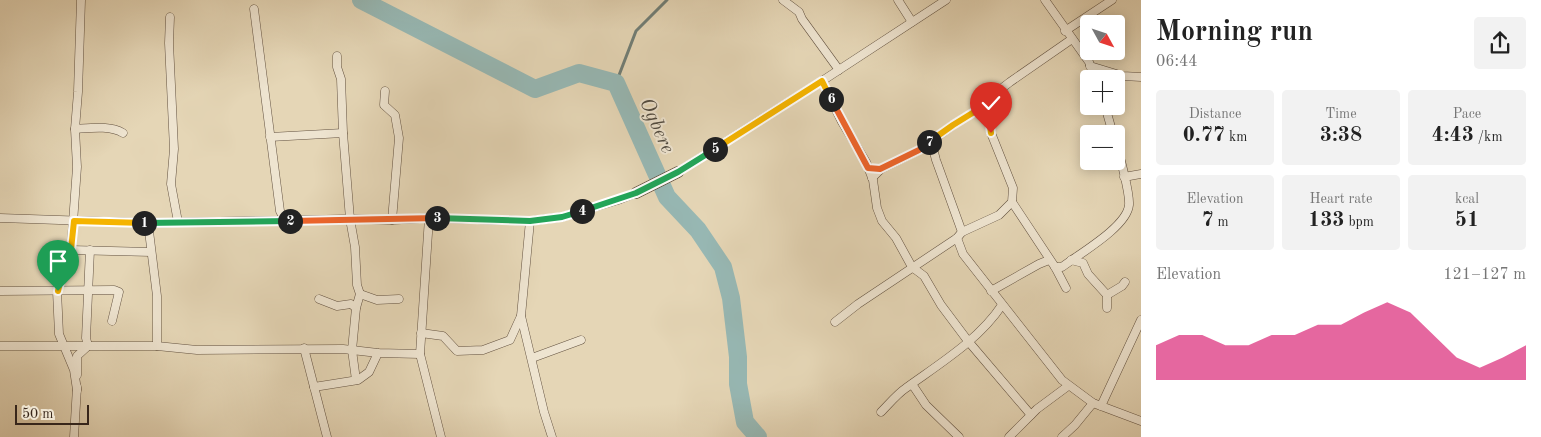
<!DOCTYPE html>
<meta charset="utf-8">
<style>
:root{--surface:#fff;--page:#f2f2f2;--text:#222;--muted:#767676;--accent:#db2777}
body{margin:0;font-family:"Old Standard TT",serif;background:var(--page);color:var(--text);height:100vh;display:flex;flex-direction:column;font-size:19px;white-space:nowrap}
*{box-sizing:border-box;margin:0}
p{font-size:16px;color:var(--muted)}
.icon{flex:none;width:28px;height:28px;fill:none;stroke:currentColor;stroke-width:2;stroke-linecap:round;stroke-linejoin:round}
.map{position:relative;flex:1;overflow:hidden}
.details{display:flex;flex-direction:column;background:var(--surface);width:400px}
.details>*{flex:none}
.needle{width:32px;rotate:130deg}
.tools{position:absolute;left:1080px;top:15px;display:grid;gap:10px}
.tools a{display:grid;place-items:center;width:45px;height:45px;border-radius:5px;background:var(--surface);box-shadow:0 2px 12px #0003;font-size:25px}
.scale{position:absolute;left:15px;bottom:12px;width:74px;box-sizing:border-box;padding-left:5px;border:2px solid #38261a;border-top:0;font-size:14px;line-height:18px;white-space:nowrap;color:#38261a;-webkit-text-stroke:4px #eee4d0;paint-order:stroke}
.pin{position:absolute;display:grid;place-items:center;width:42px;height:42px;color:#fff;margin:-51px -21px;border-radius:50% 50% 50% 0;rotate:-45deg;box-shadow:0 0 5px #0007}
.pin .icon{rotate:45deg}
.km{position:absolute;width:25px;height:25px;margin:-12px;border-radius:50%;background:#222;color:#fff;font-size:14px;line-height:25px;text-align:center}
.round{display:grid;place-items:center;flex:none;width:52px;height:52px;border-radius:5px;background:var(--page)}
.headline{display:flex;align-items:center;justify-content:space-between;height:85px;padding:0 15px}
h1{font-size:28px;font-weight:800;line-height:38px}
.figures{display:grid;grid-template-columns:repeat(3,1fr);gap:8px;height:85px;padding:5px 15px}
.figures div{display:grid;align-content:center;border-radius:5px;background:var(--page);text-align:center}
.figures b{font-size:21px;font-weight:800}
.figures small{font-size:14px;font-weight:400}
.figures p{font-size:14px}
.chart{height:140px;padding:10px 15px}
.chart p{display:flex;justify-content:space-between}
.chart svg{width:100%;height:90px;margin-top:5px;fill:var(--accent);opacity:.7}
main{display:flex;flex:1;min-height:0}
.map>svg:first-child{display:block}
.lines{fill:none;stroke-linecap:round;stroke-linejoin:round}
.stream{stroke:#717e76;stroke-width:3}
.river{stroke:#97b8b4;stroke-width:18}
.minor-casing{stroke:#635241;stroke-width:9}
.tertiary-casing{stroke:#635241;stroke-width:12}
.minor{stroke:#eee4d0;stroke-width:8}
.tertiary{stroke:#eee4d0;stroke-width:10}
.split-1-casing{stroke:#fff;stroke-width:10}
.split-2-casing{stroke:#fff;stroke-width:10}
.split-3-casing{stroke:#fff;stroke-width:10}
.split-4-casing{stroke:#fff;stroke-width:10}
.split-5-casing{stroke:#fff;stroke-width:10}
.split-6-casing{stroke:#fff;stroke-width:10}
.split-7-casing{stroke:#fff;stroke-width:10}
.split-8-casing{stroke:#fff;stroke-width:10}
.split-1{stroke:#f5b400;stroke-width:6}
.split-2{stroke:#22a559;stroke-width:6}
.split-3{stroke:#f0652b;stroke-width:6}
.split-4{stroke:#22a559;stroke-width:6}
.split-5{stroke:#22a559;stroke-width:6}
.split-6{stroke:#f5b400;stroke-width:6}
.split-7{stroke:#f0652b;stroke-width:6}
.split-8{stroke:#f5b400;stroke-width:6}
.labels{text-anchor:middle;stroke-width:4;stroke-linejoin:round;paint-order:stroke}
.water-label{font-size:20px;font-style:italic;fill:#504a40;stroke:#eee4d0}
</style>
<main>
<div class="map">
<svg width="1141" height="437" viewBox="0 0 1141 437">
<rect width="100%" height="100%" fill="#e5d6b6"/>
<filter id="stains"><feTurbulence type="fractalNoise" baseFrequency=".004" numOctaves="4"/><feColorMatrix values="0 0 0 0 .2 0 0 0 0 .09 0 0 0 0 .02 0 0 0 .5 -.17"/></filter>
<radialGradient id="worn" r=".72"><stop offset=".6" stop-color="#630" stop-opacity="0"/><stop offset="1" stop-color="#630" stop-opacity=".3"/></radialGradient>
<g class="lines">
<polyline class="stream" points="616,83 636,31 667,0"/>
<polyline class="river" points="361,0 535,89 579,73 616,83 667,197 698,230 723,267 731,298 738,357 738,384 745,422 758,437"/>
<g class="minor-casing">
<g id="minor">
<polyline points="783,0 799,12 802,19 839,70"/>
<polyline points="898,0 912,22"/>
<polyline points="1045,0 1089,62 1095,79"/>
<polyline points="254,9 280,211 286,222"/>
<polyline points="170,17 169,43 174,149 171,184 178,222"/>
<polyline points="1065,31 1112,0"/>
<polyline points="337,56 337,67 341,79 343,133 350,219 355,247 357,285 360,294 356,308 352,350 356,380"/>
<polyline points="1090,66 1123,76 1141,77"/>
<polyline points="822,81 842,122 866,162 873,180 877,208 882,221 896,238 912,267 924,276 941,305 968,341 1031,415"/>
<polyline points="385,91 384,105 395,115 399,138 392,220"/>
<polyline points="1105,106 1113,134"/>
<path d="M75,129c15,-1 35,-4 48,4"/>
<polyline points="270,137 343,133"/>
<polyline points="931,141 936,160 962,232"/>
<polyline points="678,172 822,81 946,0"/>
<polyline points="1124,177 1141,174"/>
<polyline points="872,178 881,169 919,150 953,125 987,104 997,92 1010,82 1072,39"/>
<polyline points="1012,202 1055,267 1066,288"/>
<polyline points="0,218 148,223"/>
<polyline points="429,218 420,354 441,437"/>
<polyline points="530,221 521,316 544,412 552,437"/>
<polyline points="957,238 963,254 1062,380 1093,403 1141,421"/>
<polyline points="71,250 151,252"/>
<polyline points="1071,260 1083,263 1088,274 1107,295 1107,308"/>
<path d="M1055,267h7c17,-13 65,-40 67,-62 1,-11 -9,-49 -13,-61"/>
<polyline points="0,291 114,290 119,292 112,321"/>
<polyline points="991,291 1039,264 1049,260"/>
<polyline points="360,294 377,300 399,299"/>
<polyline points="1107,295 1122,286 1125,282"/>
<polyline points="319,299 337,306 351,304 356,308"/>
<polyline points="835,322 858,304 957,238 962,232 999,215 1012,202 1013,188 991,133 987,104"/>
<polyline points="421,333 443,336 457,351 483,350 510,340 521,316"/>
<polyline points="0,346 157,346 157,296 148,223 350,219 392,220 429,218 530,221 562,217 618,200 636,193"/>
<polyline points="157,346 197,350 343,349 378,353 420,354"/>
<polyline points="304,348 327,437"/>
<polyline points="532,358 581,340"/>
<polyline points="77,375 77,356 88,346 86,338 90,250"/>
<polyline points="912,384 926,405 959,437"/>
<polyline points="314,387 358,380 369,372 378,353"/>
<polyline points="77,390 74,370 59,334 57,291 61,278 62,253 71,250 77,167 75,129 78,92 81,0"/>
<polyline points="1101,406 1141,320"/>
<path d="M881,412c8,-8 16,-18 25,-24 33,-24 73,-48 96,-83"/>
<polyline points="74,437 77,387"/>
<polyline points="1009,437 1037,409 1068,386"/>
<polyline points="1062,437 1075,425 1093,403"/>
</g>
</g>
<g class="tertiary-casing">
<polyline id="tertiary" points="636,193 678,172"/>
</g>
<use href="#minor" class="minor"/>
<use href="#tertiary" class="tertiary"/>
</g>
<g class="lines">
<g class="split-1-casing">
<polyline id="split-1" points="58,291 61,278 62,253 71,250 74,221 144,223"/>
</g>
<g class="split-2-casing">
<polyline id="split-2" points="144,223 290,221"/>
</g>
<g class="split-3-casing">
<polyline id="split-3" points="290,221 437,218"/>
</g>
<g class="split-4-casing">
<polyline id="split-4" points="437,218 530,221 562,217 582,211"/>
</g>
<g class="split-5-casing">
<polyline id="split-5" points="582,211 636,193 678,172 715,149"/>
</g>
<g class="split-6-casing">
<polyline id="split-6" points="715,149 822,81 831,99"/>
</g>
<g class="split-7-casing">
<polyline id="split-7" points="831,99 868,168 880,169 919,150 929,142"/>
</g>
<g class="split-8-casing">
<polyline id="split-8" points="929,142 953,125 987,104 991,133"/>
</g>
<use href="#split-1" class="split-1"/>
<use href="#split-2" class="split-2"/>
<use href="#split-3" class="split-3"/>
<use href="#split-4" class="split-4"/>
<use href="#split-5" class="split-5"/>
<use href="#split-6" class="split-6"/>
<use href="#split-7" class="split-7"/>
<use href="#split-8" class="split-8"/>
</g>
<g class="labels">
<g class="water-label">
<text transform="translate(658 125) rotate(66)" y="7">Ogbere</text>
</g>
</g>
<rect width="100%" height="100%" filter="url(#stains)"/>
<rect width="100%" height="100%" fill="url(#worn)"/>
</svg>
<div class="tools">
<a><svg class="needle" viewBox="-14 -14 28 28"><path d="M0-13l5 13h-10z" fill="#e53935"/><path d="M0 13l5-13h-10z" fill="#767676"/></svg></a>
<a>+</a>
<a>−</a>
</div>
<div class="scale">50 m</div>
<div class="pin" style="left:58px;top:291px;background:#1e9e55"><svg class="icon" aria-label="arrive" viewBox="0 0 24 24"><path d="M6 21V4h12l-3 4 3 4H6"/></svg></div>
<div class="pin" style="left:991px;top:133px;background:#d93025"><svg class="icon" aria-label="check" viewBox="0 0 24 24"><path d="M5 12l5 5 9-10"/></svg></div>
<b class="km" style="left:144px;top:223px">1</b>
<b class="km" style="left:290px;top:221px">2</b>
<b class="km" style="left:437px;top:218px">3</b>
<b class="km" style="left:582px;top:211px">4</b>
<b class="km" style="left:715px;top:149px">5</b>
<b class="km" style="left:831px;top:99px">6</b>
<b class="km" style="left:929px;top:142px">7</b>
</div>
<section class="details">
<div class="headline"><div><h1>Morning run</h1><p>06:44</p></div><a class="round"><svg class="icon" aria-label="share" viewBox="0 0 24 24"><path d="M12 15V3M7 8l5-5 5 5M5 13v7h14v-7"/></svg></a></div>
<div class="figures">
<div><p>Distance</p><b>0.77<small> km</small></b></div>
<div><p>Time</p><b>3:38</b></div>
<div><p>Pace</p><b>4:43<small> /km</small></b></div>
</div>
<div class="figures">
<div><p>Elevation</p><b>7<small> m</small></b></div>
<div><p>Heart rate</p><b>133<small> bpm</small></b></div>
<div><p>kcal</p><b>51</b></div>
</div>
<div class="chart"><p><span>Elevation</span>121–127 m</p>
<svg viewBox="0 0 160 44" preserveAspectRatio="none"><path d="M0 44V27L10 22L20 22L30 27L40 27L50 22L60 22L70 17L80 17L90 11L100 6L110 11L120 22L130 33L140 38L150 33L160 27V44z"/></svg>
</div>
</section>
</main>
